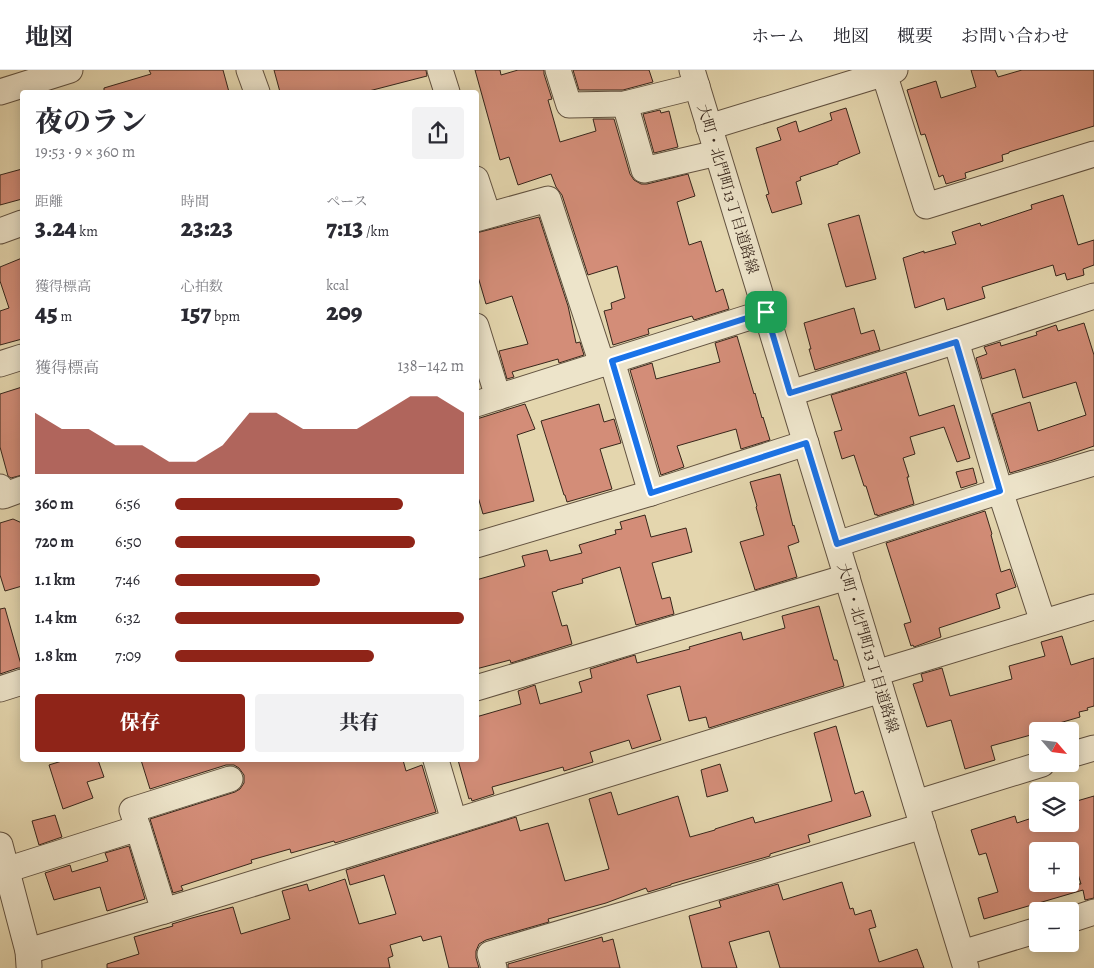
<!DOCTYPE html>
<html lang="ja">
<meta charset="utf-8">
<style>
:root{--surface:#fff;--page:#f2f2f3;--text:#2b2b33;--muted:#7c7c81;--line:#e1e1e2;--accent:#8f2418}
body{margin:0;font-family:Alegreya,"Noto Serif JP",serif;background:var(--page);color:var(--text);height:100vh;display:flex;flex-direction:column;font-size:19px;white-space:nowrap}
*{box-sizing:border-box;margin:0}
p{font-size:16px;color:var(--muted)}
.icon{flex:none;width:28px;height:28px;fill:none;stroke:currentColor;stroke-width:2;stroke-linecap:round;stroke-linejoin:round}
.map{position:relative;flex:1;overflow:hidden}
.details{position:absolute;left:20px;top:20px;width:459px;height:672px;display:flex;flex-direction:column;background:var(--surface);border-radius:5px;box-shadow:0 2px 12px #0003}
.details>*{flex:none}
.needle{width:32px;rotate:118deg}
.controls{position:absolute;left:1029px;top:652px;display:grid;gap:10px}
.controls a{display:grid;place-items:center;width:50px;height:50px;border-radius:5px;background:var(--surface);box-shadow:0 2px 12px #0003;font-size:25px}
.pin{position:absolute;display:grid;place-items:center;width:42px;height:42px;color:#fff;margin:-21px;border-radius:10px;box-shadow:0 2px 8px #0006}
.round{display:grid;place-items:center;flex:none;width:52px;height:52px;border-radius:5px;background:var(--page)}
.summary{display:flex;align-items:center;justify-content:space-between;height:85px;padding:0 15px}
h1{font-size:28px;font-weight:800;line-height:38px}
.figures{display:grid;grid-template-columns:repeat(3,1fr);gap:8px;height:85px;padding:5px 15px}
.figures div{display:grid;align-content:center}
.figures b{font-size:25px;font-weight:800}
.figures small{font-size:14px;font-weight:400}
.figures p{font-size:14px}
.chart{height:140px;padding:10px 15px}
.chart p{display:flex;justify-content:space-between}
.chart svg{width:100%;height:90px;margin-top:5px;fill:var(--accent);opacity:.7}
.action{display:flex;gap:10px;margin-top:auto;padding:10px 15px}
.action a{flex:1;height:58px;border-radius:5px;background:var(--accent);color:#fff;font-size:20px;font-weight:800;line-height:58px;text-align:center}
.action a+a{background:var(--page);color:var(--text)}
ul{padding:0 15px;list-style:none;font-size:16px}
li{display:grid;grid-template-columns:80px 60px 1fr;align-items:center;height:38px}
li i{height:12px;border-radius:6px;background:var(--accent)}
header{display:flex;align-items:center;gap:30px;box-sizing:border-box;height:70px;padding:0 25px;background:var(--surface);border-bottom:1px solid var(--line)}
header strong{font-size:24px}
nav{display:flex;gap:28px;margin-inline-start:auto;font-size:18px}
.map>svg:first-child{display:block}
.building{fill:#d38d78;stroke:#37261b;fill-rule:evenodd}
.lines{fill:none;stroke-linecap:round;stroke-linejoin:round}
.minor-casing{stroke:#625240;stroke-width:27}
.minor{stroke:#ede4ca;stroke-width:25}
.route-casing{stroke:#fff;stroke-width:10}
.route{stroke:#1a73e8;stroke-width:6}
.labels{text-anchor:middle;stroke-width:4.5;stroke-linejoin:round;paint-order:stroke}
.street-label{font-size:15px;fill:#37261b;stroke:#ede4ca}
</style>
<header>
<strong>地図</strong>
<nav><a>ホーム</a><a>地図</a><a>概要</a><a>お問い合わせ</a></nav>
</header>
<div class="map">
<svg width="1094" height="898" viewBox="0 0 1094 898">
<rect width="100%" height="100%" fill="#e4d6ae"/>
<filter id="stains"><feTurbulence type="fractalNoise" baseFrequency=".004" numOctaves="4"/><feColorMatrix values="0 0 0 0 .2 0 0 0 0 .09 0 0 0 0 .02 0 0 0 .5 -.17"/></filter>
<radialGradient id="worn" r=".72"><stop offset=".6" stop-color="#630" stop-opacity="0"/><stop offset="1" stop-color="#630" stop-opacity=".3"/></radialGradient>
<g class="building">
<polygon points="149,0 223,0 229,22 104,22 104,18 151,4"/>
<polygon points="274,0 426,0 427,6 365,22 280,22"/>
<polygon points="475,0 500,0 501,5 518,0 544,0 544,4 552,29 548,30 560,72 596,61 593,49 614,49 630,104 634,110 641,114 647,114 688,104 695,126 677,132 689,175 701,171 716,222 723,219 729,239 694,250 692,246 648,259 649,264 613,275 604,241 612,239 611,233 625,228 617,196 588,205 562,125 556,117 551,104 518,115 509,87 500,90"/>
<polygon points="573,0 649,0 653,12 623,20 579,20"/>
<polygon points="971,0 995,0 998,7 1022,0 1094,0 1094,56 1009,82 1009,83 1002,85 1003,91 965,103 966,108 946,114 943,105 939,107 925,64 921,65 907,20 936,11 941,28 976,17"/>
<polygon points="846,38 860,83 838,92 838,94 800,107 801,110 796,112 802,134 772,143 766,125 769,124 756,78 781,70 777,58 796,51 799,62 832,50 830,43"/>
<polygon points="660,40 661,43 669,41 678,77 654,83 643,44"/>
<polygon points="22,99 22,129 0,135 0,105"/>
<polygon points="1063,125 1078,175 1094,170 1094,195 1083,199 1084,205 1067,210 1065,203 1056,206 1053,195 982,217 985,228 947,240 944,228 915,238 903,188 924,181 924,183 956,174 952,162 980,153 981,156 1032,139 1031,135"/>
<polygon points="859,145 876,209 846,217 828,154"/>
<polygon points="539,147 568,236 576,273 580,272 584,285 559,293 558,289 512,302 514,307 507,309 499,281 528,274 512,226 486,234 476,200 476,163"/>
<polygon points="22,188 22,269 0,275 0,241 9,238 0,211 0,197"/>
<polygon points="854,238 861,264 874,260 880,280 815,300 809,279 811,279 804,253"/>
<polygon points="1084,253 1094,285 1094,376 1053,390 1010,403 992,344 1030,332 1038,361 1086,345 1076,312 1023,328 1015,299 982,309 976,288 987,284 984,277 1000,272 1001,276 1037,265 1036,262 1056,255 1058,261"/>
<polygon points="737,266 754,324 755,323 762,348 763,347 770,370 741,379 736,359 677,376 684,397 661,405 630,300 652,293 656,309 720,292 715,273"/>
<polygon points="906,302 919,346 954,335 970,388 957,392 944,357 910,367 915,384 903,388 909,407 907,407 914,434 877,446 877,444 875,445 866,416 864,416 854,385 842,389 834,362 842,360 831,325"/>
<polygon points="22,317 22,405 11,408 8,406 0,377 0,324"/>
<polygon points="525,334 535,359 517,365 534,431 483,444 476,420 476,348 480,348"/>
<polygon points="599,334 604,352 614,349 621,373 600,379 612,419 567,432 565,425 564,425 541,351"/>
<polygon points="973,398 977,413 961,418 956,402"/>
<polygon points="780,404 793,456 794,455 799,472 788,476 797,507 755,520 740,472 764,465 756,437 757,436 750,412"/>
<polygon points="985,441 992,464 991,465 1001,502 1010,499 1016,517 996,524 1000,538 939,558 941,567 914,577 913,575 911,576 904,554 911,552 886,473"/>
<polygon points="645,445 651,467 686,458 692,482 652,493 662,529 670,527 674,544 636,555 620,497 582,509 583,513 557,520 557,521 552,522 562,556 567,555 572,574 511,593 510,590 476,599 476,510 525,496 522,486 547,480 550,491 582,483 579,475 616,464 615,460 622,459 620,452"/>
<polygon points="13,449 22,453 22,516 5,521 0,505 0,453"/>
<polygon points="819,536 834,590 837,590 844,616 709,658 706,647 689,651 680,616 647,625 661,670 632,679 629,670 590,682 593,692 564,701 563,697 492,717 494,724 472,731 471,728 469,729 458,690 476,690 476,647 521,634 518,621 535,615 540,634 582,622 579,612 592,608 590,599 635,585 637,593 690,579 689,577 741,562 743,570 785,558 782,546"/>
<polygon points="5,538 22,598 18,598 0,604 0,539"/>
<polygon points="1062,566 1071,595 1094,588 1094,636 1087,638 1088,640 1079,642 1080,647 1049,656 1050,659 1044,661 1038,661 1038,663 991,676 995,690 965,699 951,650 927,657 913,614 923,611 921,604 942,598 950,626 1012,609 1009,596 1045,586 1041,572"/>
<polygon points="836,656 855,724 863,721 871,746 808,765 810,772 773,783 770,784 770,786 671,814 671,815 648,822 646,818 606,833 548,849 549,852 486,870 479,874 476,881 476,888 479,898 449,898 441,866 423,871 421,866 390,875 393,886 388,888 390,898 107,898 107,894 139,884 134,867 173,856 172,854 192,848 233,837 241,864 290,849 282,821 307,814 309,821 345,809 359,854 396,844 384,805 350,815 346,800 516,747 520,761 548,753 565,811 609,799 589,729 611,722 618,745 678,726 690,767 715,760 715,759 753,747 755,753 832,731 814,663"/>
<polygon points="65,690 98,690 104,707 87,712 93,728 63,739 49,695"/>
<polygon points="141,690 403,690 406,701 422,695 436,742 335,773 334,771 291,783 290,779 251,790 252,793 181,816 183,820 173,823 150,749 235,722 240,719 244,713 244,705 239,698 234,695 226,695 150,719"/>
<polygon points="720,694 728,721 707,727 701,700"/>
<path d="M1094,726v102l-9,2 -2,-10 -99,29 -6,-21 20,-6 -12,-39 -7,2 -8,-25 44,-14 2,7 21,-7v8h32v-21zM1038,781h33l10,33h-43z"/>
<polygon points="55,745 62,767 39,775 32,751"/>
<polygon points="129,776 145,829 107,841 100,817 54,830 45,803 70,795 72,802 108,791 105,783"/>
<polygon points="842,812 850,839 853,838 855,845 871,840 876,857 869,859 879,892 917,879 924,898 780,898 769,861 729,872 737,898 702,898 689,846 721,837 719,831 778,814 783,830"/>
<polygon points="602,867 603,872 613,869 620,898 508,898 508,894"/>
</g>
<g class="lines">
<g class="minor-casing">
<g id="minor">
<polyline points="249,0 257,22"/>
<polyline points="440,0 447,22"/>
<polyline points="558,0 569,35 625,34 697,16"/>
<polyline points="692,0 966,898"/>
<polyline points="883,0 926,136 1094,84"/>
<polyline points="0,22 70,0"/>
<polyline points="625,34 644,100 717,83"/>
<polyline points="709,57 895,0"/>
<polyline points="476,109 488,145"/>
<polyline points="476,149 548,129 602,294"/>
<polyline points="0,161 22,153"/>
<polyline points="476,256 498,327"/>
<polyline points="956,271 1000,421 1043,552"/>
<polyline points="612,291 651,423"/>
<polyline points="0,294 22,287"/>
<polyline points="791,323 956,271 1094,226"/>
<polyline points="476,334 766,242"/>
<polyline points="0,417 3,426 22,419"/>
<polyline points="837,474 1000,421 1094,393"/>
<polyline points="476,475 651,423 806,373"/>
<polyline points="876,603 1094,537"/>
<polyline points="476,618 847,507"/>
<polyline points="0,619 22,612"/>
<polyline points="1070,685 1094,678"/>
<polyline points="436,690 454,751"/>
<polyline points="916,733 1042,694"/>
<polyline points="138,758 132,740 230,709"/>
<polyline points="0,775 28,881 29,896"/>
<polyline points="6,800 138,758 164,841"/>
<polyline points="1070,850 1094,842"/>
<polyline points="28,881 164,841 881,620"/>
<polyline points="962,883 1038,860"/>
<polyline points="494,898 490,884 923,756"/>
</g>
</g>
<use href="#minor" class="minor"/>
</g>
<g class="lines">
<g class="route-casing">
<polygon id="route" points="766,242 790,323 956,272 1000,421 837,474 806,373 651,423 612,291"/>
</g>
<use href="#route" class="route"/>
</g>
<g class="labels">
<g class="street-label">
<text transform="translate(728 119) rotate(73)" y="5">大町・北門町13丁目道路線</text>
<text transform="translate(868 578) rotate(73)" y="5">大町・北門町13丁目道路線</text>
</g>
</g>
<rect width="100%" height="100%" filter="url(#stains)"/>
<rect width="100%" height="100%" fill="url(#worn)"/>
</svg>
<div class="controls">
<a><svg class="needle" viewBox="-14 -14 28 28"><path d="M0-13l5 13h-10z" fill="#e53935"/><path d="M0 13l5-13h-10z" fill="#7c7c81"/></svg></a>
<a><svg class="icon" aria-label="layers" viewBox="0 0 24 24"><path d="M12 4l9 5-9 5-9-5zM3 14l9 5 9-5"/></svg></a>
<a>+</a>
<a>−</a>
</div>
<div class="pin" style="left:766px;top:242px;background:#1e9e55"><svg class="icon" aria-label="arrive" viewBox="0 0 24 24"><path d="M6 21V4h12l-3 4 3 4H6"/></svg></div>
<section class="details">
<div class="summary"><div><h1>夜のラン</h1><p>19:53 · 9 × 360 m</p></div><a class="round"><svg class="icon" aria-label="share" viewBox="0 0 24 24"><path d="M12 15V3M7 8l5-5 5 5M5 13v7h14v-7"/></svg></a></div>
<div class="figures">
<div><p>距離</p><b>3.24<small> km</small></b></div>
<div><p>時間</p><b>23:23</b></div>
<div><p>ペース</p><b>7:13<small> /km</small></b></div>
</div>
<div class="figures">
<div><p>獲得標高</p><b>45<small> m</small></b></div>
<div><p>心拍数</p><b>157<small> bpm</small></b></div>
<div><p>kcal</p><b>209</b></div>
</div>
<div class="chart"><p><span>獲得標高</span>138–142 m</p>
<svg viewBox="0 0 160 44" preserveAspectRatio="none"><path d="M0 44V14L10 22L20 22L30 30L40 30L50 38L60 38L70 30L80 14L90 14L100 22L110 22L120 22L130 14L140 6L150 6L160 14V44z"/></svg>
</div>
<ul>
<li><b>360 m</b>6:56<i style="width:79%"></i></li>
<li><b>720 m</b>6:50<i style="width:83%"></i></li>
<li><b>1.1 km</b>7:46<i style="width:50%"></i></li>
<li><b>1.4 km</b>6:32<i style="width:100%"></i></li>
<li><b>1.8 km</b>7:09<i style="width:69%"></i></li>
</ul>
<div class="action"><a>保存</a><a>共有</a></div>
</section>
</div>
